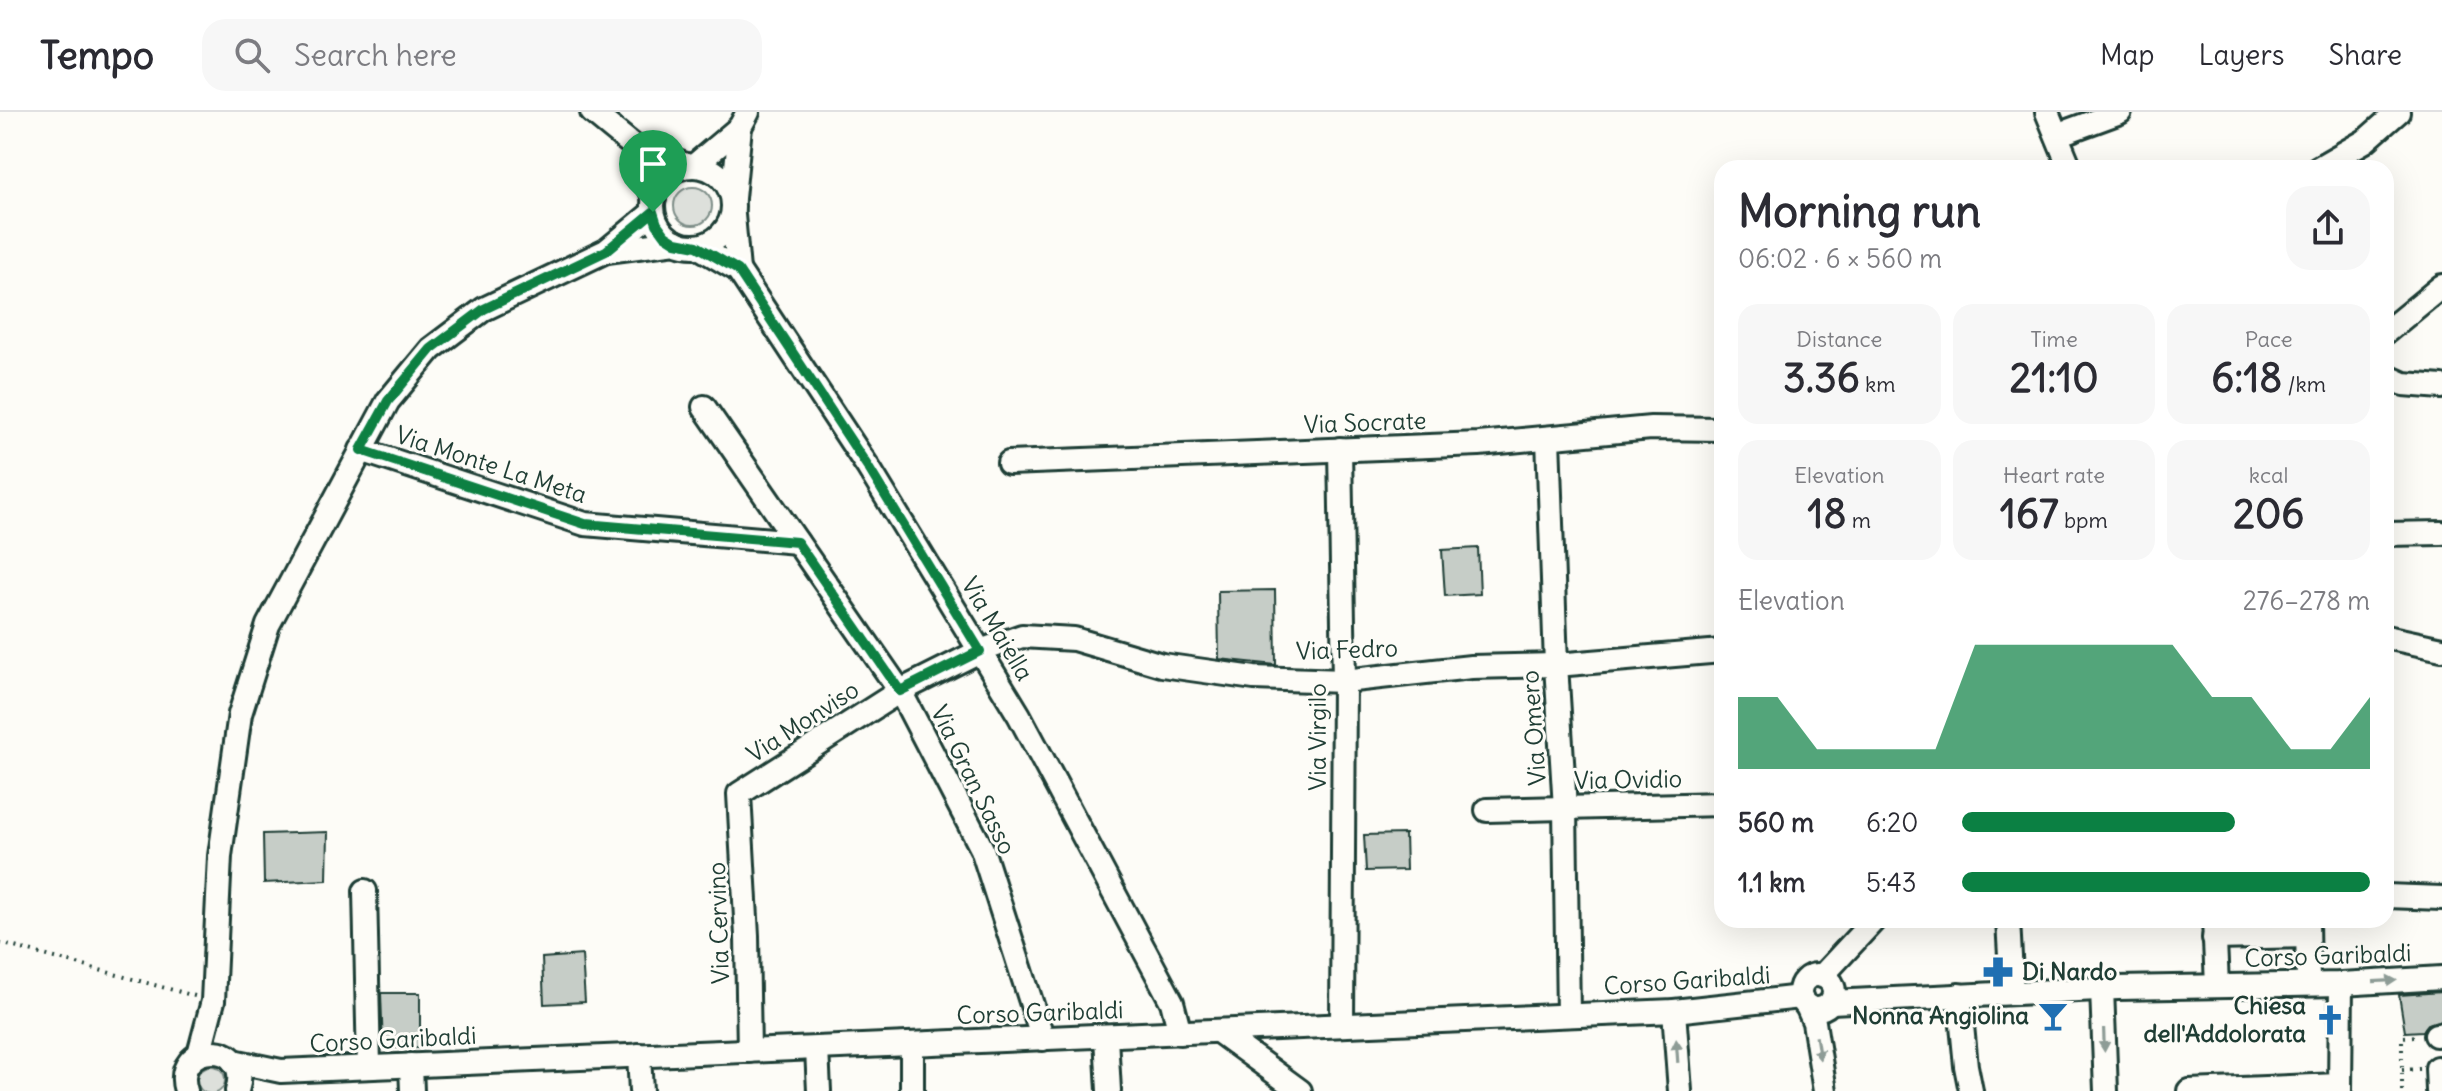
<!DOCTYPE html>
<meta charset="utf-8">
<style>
:root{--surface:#fff;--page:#f7f7f7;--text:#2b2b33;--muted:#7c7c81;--line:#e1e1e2;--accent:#0b8043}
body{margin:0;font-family:Delius,sans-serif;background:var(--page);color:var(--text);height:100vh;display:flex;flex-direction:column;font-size:30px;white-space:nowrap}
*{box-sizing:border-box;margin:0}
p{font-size:26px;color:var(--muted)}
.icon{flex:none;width:44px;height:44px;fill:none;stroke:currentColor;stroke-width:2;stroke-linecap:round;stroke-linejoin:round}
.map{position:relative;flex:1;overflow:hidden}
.sheet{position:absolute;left:1714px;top:48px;width:680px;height:768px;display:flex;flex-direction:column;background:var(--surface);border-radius:24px;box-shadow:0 8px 32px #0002}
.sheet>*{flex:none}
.pin{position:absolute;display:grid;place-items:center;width:68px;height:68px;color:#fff;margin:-82px -34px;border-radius:50% 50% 50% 0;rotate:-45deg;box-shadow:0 0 8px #0007}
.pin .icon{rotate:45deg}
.round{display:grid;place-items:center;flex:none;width:84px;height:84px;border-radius:24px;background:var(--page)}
.headline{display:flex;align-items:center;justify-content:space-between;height:136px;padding:0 24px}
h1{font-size:44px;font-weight:700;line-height:60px}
.metrics{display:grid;grid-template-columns:repeat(3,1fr);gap:12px;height:136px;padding:8px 24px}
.metrics div{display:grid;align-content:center;border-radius:20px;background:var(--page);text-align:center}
.metrics b{font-size:40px;font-weight:700}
.metrics small{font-size:22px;font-weight:400}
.metrics p{font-size:22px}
.chart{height:224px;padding:16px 24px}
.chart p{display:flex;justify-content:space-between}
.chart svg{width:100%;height:144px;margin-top:8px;fill:var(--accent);opacity:.7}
ul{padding:0 24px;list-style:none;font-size:26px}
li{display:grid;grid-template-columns:128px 96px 1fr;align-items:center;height:60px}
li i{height:20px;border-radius:10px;background:var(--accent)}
header{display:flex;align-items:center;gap:48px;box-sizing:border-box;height:112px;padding:0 40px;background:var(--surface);border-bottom:2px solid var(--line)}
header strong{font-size:38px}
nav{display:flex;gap:44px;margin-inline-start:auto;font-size:28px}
.search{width:560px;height:72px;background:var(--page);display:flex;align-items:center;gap:20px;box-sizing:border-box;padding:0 28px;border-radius:24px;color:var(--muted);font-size:30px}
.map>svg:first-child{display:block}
.green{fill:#dde0db;stroke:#7e8e88;stroke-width:2}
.building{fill:#c6cdc7;stroke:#1f3d34;stroke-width:2}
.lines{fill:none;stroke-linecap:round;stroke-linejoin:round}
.minor-casing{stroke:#1f3d34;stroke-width:28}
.path{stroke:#1f3d34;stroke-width:4;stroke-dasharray:2 6;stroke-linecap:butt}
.minor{stroke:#fdfcf7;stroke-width:22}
.oneway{fill:#8e9c96}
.route-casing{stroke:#fff;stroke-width:16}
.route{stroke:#0b8043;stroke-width:10}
.labels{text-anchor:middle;stroke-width:6;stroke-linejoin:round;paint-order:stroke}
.street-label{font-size:24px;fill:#1f3d34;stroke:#fdfcf7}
.poi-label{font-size:24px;font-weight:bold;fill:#1f3d34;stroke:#fdfcf7;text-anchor:end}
</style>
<header>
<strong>Tempo</strong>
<div class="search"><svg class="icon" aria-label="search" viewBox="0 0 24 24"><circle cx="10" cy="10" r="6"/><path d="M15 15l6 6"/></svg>Search here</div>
<nav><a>Map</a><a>Layers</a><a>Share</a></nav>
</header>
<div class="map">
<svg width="2442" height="979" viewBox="0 0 2442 979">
<rect width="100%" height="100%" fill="#fdfcf7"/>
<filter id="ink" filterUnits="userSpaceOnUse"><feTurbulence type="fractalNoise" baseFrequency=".0125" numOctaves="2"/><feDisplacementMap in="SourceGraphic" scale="16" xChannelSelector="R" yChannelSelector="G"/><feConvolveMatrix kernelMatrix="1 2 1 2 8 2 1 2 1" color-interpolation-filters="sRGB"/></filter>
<g filter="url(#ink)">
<g class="green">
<circle cx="693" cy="94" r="19"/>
<circle cx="211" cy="968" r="14"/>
</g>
<g class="building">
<polygon points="1478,436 1480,482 1445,484 1442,438"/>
<polygon points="1275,478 1276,553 1219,547 1218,479"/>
<polygon points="328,720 327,768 264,771 263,722"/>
<polygon points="1405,722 1406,758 1366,759 1364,723"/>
<polygon points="582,843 585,890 544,892 542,846"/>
<polygon points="2442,880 2442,908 2428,912 2423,919 2405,920 2399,883"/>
<polygon points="381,881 420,881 420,936 383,936"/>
</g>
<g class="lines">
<g class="minor-casing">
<g id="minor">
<polyline points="592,0 636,36 689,54"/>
<polyline points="2047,0 2070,56"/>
<polyline points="2057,23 2120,0"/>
<polyline points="636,36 654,87"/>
<polyline points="695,53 740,15 748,0"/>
<circle cx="693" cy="94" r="40"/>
<polyline points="2318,56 2365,29 2398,0"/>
<polyline points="733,86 740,15"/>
<polyline points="733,103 738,158"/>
<polyline points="697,134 738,158 868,355 1019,603 1172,890 1180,921"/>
<polyline points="607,139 676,130"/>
<polyline points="2386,220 2442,174"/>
<polyline points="2386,264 2404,272 2442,275"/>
<polyline points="704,295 900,579 982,737 1043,927"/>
<polyline points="1548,326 1556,553 1565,696 1568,903"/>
<polyline points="1340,337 1344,569 1342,913"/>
<polyline points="361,338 585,412 797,430"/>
<polyline points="1009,351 1479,332 1651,316 1722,317"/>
<polyline points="2386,422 2442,421"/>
<polyline points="2386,525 2442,537"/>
<polyline points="1487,698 1722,692"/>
<polyline points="365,779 369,955"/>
<polyline points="2386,784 2442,786"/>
<polyline points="2008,808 2012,881"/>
<polyline points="2214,808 2217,873"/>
<polyline points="2307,808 2308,872"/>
<polyline points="2214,826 2307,824"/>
<circle cx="1817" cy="880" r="17"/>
<polyline points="1822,864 1874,808"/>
<polyline points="2102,877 2106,979"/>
<polyline points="1959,883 1966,954 1971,979"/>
<polyline points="1831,890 2118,876 2341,872 2442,866"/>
<polyline points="1807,894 1814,910 1825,979"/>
<polyline points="1674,899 1680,979"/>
<polyline points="1218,919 1300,979"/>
<polyline points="2436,923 2442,922"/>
<polyline points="1106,925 1109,979"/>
<polyline points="912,933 912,979"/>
<polyline points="817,937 819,979"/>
<polyline points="749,939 747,824 739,682 900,579 980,539 1022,524 1074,527 1162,553 1254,566 1344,569 1471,555 1556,553 1722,539"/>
<polyline points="199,942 213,889 220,744 240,602 268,513 388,289 431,237 484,197 606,139 653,100"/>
<polyline points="639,943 641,979"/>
<polyline points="233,949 281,959 1674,899 1801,885"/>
<polyline points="411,953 412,979"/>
<polyline points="2437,956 2438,979"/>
<path d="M186,979c-16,-51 68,-53 51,0"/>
<polyline points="2189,979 2339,973"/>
<polyline points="2340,979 2341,872"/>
</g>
</g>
<g class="path">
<polyline points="0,831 195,884"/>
<polyline points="2402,958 2420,957"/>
<polyline points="2402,979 2402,925 2418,924"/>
</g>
<use href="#minor" class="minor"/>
</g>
<defs><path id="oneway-solid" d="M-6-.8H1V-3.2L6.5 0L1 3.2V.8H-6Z" transform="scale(2)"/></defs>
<g class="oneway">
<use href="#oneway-solid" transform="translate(2385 869) rotate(-3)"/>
<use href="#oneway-solid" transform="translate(2104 928) rotate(88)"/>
<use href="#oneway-solid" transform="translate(1818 936) rotate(81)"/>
<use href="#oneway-solid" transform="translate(1677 939) rotate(-94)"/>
</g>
</g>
<g class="lines" filter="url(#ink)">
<g class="route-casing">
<polygon id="route" points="653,100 657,112 665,123 676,130 697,134 738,158 868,355 980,539 900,579 797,430 585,412 361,338 388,289 431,237 484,197 606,139"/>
</g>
<use href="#route" class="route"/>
</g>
<defs>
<g id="pharmacy-bare" transform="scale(2.4)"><path d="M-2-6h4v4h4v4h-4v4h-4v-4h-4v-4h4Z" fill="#1f6fb2" stroke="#fdfcf7" stroke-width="2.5" paint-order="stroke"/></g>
<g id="bar-bare" transform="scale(2.4)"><path d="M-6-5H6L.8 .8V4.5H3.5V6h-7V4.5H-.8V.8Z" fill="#1f6fb2" stroke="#fdfcf7" stroke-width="2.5" paint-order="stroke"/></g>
<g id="church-bare" transform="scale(2.4)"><path d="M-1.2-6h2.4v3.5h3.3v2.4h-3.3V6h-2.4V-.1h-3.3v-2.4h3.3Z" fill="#1f6fb2" stroke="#fdfcf7" stroke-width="2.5" paint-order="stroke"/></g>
</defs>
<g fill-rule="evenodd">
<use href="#pharmacy-bare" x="1998" y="860"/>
<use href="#bar-bare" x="2053" y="904"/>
<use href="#church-bare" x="2330" y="908"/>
</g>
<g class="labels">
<g class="street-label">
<text transform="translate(1365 311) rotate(-2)" y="8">Via Socrate</text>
<text transform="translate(491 353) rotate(18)" y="8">Via Monte La Meta</text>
<text transform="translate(997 517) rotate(59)" y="8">Via Maiella</text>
<text transform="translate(1347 538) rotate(-2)" y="8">Via Fedro</text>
<text transform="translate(803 610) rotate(-33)" y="8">Via Monviso</text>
<text transform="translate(1534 616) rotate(-94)" y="8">Via Omero</text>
<text transform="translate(1318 625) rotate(-90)" y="8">Via Virgilo</text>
<text transform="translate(973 668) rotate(64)" y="8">Via Gran Sasso</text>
<text transform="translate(1628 668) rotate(-1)" y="8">Via Ovidio</text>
<text transform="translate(719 811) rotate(-92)" y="8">Via Cervino</text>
<text transform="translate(2328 844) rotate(-2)" y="8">Corso Garibaldi</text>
<text transform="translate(1687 869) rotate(-4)" y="8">Corso Garibaldi</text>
<text transform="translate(1040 901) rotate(-2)" y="8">Corso Garibaldi</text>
<text transform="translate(393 928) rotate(-3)" y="8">Corso Garibaldi</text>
</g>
<g class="poi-label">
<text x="2022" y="868" text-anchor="start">Di Nardo</text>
<text x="2306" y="902">Chiesa<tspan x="2306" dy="28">dell'Addolorata</tspan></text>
<text x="2029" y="912">Nonna Angiolina</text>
</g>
</g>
</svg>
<div class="pin" style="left:653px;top:100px;background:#1e9e55"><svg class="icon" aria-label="arrive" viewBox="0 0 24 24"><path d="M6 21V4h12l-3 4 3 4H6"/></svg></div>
<section class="sheet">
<div class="headline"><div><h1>Morning run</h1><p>06:02 · 6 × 560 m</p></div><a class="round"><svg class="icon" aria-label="share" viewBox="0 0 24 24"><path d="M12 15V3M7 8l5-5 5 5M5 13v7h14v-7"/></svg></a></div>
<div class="metrics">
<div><p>Distance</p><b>3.36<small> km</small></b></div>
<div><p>Time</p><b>21:10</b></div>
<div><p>Pace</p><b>6:18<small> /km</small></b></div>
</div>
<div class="metrics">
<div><p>Elevation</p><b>18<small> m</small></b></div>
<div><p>Heart rate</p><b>167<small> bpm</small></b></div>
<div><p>kcal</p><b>206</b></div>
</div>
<div class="chart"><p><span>Elevation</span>276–278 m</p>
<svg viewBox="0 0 160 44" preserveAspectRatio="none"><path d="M0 44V22L10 22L20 38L30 38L40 38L50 38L60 6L70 6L80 6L90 6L100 6L110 6L120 22L130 22L140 38L150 38L160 22V44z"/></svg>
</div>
<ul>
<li><b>560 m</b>6:20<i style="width:67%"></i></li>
<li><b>1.1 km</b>5:43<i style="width:100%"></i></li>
</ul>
</section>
</div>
